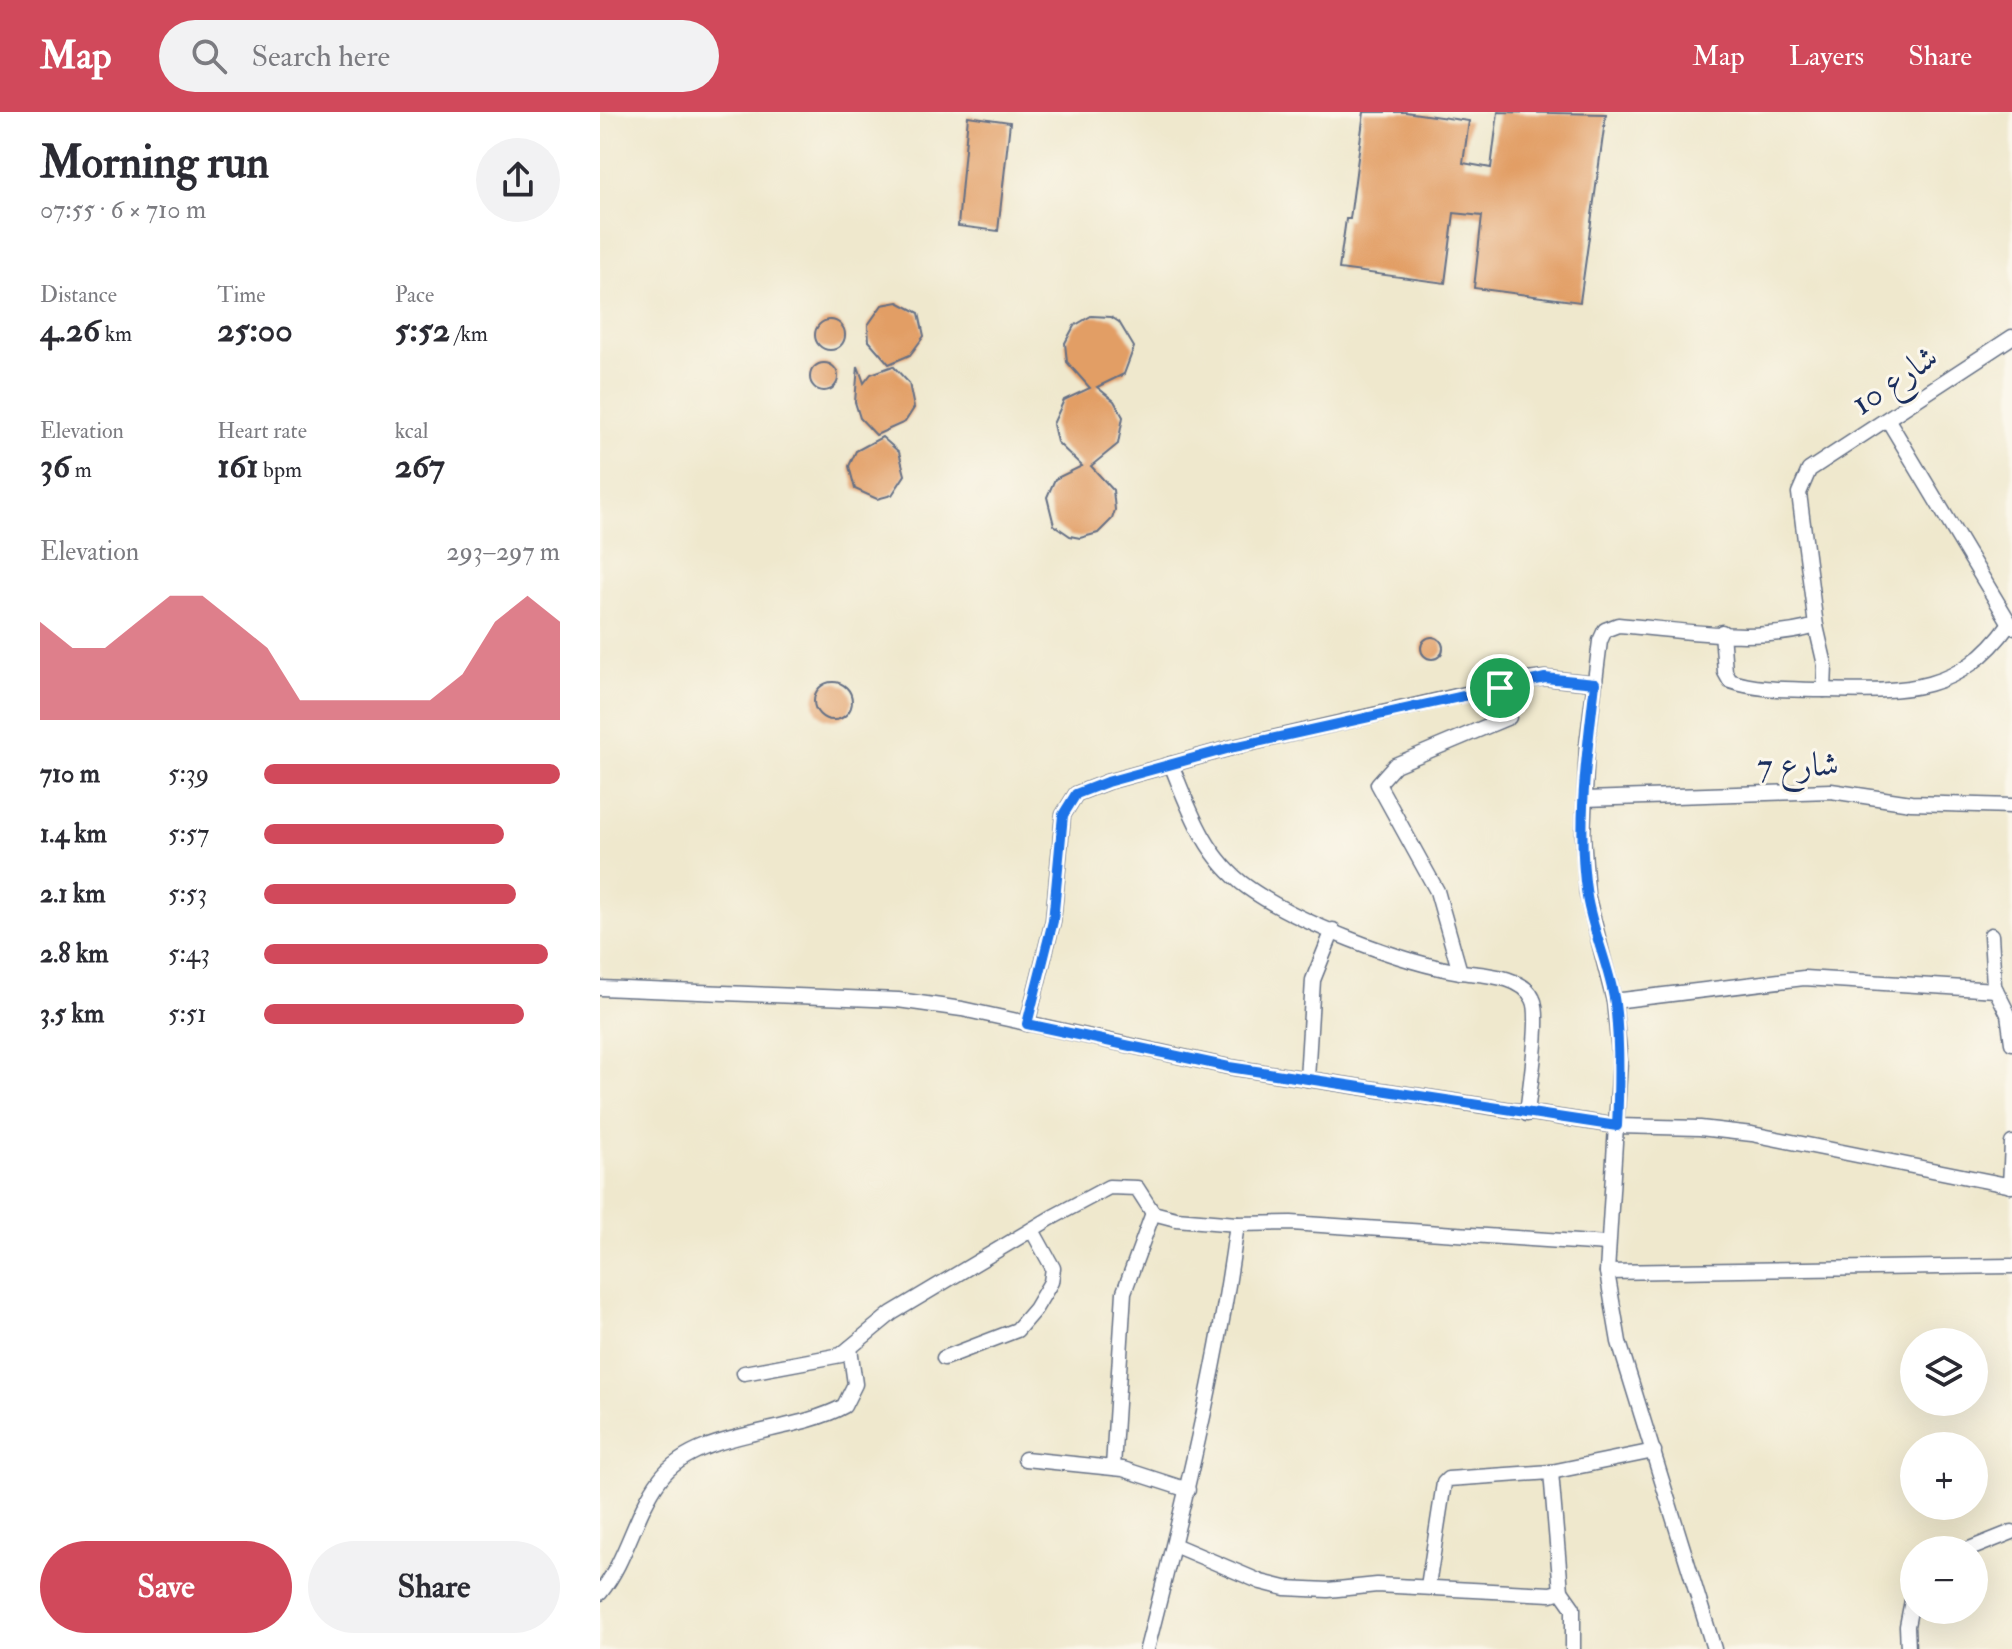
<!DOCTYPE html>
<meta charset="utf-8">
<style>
:root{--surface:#fff;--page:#f2f2f3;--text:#2b2b33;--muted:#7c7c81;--accent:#d1495b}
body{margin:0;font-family:"IM FELL Double Pica",Amiri,serif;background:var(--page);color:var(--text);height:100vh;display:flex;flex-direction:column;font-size:30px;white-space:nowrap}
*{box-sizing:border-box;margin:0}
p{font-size:26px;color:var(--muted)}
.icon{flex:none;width:44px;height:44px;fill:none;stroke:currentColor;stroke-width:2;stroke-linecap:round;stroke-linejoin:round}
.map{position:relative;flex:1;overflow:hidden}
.drawer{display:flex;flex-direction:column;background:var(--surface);width:600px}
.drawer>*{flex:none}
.controls{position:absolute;left:1300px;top:1216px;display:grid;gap:16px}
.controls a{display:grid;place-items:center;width:88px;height:88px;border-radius:50%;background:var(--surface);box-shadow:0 8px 32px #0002;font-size:40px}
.pin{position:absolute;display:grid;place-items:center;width:68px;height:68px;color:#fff;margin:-34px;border:4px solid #fff;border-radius:50%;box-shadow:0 2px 8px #0007}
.round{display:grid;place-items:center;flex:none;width:84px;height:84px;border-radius:42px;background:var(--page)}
.summary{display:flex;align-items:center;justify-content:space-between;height:136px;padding:0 40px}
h1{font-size:44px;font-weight:700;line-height:60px}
.metrics{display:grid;grid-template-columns:repeat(3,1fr);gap:12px;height:136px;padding:8px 40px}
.metrics div{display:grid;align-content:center}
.metrics b{font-size:34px;font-weight:700}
.metrics small{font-size:22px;font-weight:400}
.metrics p{font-size:22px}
.chart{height:224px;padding:16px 40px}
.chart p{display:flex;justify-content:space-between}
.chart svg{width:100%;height:144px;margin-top:8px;fill:var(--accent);opacity:.7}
.primary-button{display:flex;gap:16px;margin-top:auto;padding:16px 40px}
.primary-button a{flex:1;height:92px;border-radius:48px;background:var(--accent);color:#fff;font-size:32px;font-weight:700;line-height:92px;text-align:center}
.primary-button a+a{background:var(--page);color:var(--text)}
ul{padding:0 40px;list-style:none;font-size:26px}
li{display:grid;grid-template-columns:128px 96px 1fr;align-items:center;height:60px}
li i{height:20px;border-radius:10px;background:var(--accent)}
header{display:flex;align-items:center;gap:48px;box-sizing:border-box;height:112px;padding:0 40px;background:var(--accent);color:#fff}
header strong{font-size:38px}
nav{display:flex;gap:44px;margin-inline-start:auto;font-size:28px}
.search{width:560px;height:72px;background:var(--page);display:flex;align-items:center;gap:20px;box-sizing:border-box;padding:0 28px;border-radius:44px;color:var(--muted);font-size:30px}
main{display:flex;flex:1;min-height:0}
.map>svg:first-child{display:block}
.building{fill:#e29e65}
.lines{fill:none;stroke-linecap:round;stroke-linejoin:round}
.minor-casing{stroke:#657085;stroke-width:17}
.minor{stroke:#fff;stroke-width:14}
.route-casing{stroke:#fff;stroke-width:16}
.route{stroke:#1a73e8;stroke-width:10}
.labels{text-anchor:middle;stroke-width:6;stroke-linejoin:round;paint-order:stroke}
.street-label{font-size:34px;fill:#1b2f5e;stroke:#fbf7ec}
</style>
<header>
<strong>Map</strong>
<div class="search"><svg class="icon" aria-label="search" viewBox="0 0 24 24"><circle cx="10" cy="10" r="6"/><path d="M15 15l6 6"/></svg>Search here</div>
<nav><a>Map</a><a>Layers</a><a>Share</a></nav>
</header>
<main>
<section class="drawer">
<div class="summary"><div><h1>Morning run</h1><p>07:55 · 6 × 710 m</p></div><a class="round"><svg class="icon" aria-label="share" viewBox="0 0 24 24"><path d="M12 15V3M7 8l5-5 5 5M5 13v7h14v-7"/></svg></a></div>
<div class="metrics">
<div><p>Distance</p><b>4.26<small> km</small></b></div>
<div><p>Time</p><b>25:00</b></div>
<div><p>Pace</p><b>5:52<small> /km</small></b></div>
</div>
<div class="metrics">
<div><p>Elevation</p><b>36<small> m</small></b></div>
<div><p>Heart rate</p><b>161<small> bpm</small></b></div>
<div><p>kcal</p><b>267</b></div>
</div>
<div class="chart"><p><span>Elevation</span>293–297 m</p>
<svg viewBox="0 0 160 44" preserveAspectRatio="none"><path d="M0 44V14L10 22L20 22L30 14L40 6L50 6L60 14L70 22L80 38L90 38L100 38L110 38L120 38L130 30L140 14L150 6L160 14V44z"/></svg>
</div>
<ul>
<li><b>710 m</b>5:39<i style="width:100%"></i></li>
<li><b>1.4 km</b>5:57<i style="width:81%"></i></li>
<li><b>2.1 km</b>5:53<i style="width:85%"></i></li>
<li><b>2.8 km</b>5:43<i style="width:96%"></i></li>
<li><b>3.5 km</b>5:51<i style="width:88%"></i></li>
</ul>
<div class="primary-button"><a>Save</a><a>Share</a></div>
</section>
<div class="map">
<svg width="1412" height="1537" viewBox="0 0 1412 1537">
<rect width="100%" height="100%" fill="#fbf7ec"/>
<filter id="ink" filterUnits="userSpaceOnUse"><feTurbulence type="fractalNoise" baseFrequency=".0125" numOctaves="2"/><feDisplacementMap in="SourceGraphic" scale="16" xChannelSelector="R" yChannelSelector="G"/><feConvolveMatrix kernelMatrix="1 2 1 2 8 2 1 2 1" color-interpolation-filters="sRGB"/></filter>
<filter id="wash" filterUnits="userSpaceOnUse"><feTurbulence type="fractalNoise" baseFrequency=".006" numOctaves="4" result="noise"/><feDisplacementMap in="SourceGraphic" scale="32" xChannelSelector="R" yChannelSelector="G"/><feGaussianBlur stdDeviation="1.8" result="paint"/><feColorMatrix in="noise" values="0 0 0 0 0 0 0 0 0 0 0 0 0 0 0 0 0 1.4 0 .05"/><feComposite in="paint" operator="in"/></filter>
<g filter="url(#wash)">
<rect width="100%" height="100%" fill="#efe8cd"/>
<g id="blocks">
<g class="building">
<polygon points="764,0 805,0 869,9 863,51 891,56 898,0 1006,2 980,190 874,176 882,104 854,101 845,171 739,157 746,107 750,107"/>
<polygon points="368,4 410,10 398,119 358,114"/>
<polygon points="298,190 319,201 324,224 310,243 289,252 269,229 268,213 282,193"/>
<polygon points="491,204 511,205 519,210 534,235 524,262 497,275 514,289 523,305 518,332 491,354 513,378 515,398 512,407 498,421 480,426 470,424 454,413 447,385 455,367 482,354 457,330 453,312 464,288 490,276 467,250 465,231 474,214"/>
<circle cx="230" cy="223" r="15"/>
<circle cx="224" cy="265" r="14"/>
<polygon points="258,254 264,271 271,262 293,254 309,271 314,296 305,310 276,323 260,306 255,290"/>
<polygon points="282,325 299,340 305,363 292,383 277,387 255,377 249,354 256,339"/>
<circle cx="832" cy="536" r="11"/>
<circle cx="233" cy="589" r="19"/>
</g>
</g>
</g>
<g filter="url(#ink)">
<use href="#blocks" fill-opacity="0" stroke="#657085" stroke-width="2"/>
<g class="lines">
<g class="minor-casing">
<g id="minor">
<polyline points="1288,308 1412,515"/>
<polyline points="1216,514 1225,553 1224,578"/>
<path d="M1122,520l3,40 5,9c29,10 63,8 93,9 80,2 136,5 187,-67"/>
<path d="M571,652c18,45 34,93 76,123 49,35 155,76 214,85 22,3 61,3 72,27 9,16 -4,92 -6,115"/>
<polyline points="985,687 1231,679 1311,691 1412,694"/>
<polyline points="1391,823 1394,874 1408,902 1412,931"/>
<polyline points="860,860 837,779 778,672 795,653 909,605 913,572"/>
<polyline points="0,876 298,888 362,897 629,955 1017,1014 1100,1016 1152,1022 1412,1074"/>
<polyline points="1014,889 1204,866 1396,878"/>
<polyline points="427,912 453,809 463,703 476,682 507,670 634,635 927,568 945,566 995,571"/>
<polyline points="707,967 713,868 733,818"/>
<polyline points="1410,1074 1412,1031"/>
<polyline points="1007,1160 1412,1154"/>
<polyline points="344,1246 417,1218 435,1197 451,1170 453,1156 432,1118"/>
<polyline points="144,1261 241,1243 292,1201 451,1106 509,1075 537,1076 553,1101 576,1107 637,1112 691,1111 1007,1132"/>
<polyline points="425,1347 523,1357 588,1378"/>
<polyline points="513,1355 524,1180 553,1101"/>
<polyline points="574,1433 661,1470 685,1476 728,1478 777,1473 951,1482 961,1479 951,1360"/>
<polyline points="1367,1438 1412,1420"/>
<polyline points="828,1474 844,1371 848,1367 951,1360 1054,1339"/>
<polyline points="961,1479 973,1496 973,1537"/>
<path d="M0,1481c27,-33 35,-80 60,-114 36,-49 132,-44 184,-73l11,-22 -5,-36"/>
<path d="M547,1537c36,-141 71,-281 90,-425"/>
<path d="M1114,1537l-95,-307 -12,-70 13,-211 -6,-60 -27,-107 -4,-59 4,-90 13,-104 5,-11 13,-5c63,5 137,19 198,1l-17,-133 10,-23 203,-133"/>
<polyline points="1308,1537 1307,1514 1314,1478"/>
</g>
</g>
<use href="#minor" class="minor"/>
</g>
</g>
<g class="lines" filter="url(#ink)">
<g class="route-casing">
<path id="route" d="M945,566l50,5c-8,70 -19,143 -8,214 6,36 23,71 28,107 5,40 4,81 2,122l-388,-59 -202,-43 26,-103 10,-106 13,-21 31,-12 127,-35z"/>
</g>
<use href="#route" class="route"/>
</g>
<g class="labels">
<g class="street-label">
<text transform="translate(1294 267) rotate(-34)" y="12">شارع 10</text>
<text transform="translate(1198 652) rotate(-1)" y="12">شارع 7</text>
</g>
</g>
</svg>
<div class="controls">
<a><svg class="icon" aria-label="layers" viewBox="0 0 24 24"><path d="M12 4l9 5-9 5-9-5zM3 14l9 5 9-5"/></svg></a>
<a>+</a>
<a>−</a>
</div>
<div class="pin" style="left:900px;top:576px;background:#1e9e55"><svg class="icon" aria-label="arrive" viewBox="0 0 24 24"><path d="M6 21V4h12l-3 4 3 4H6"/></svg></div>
</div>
</main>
